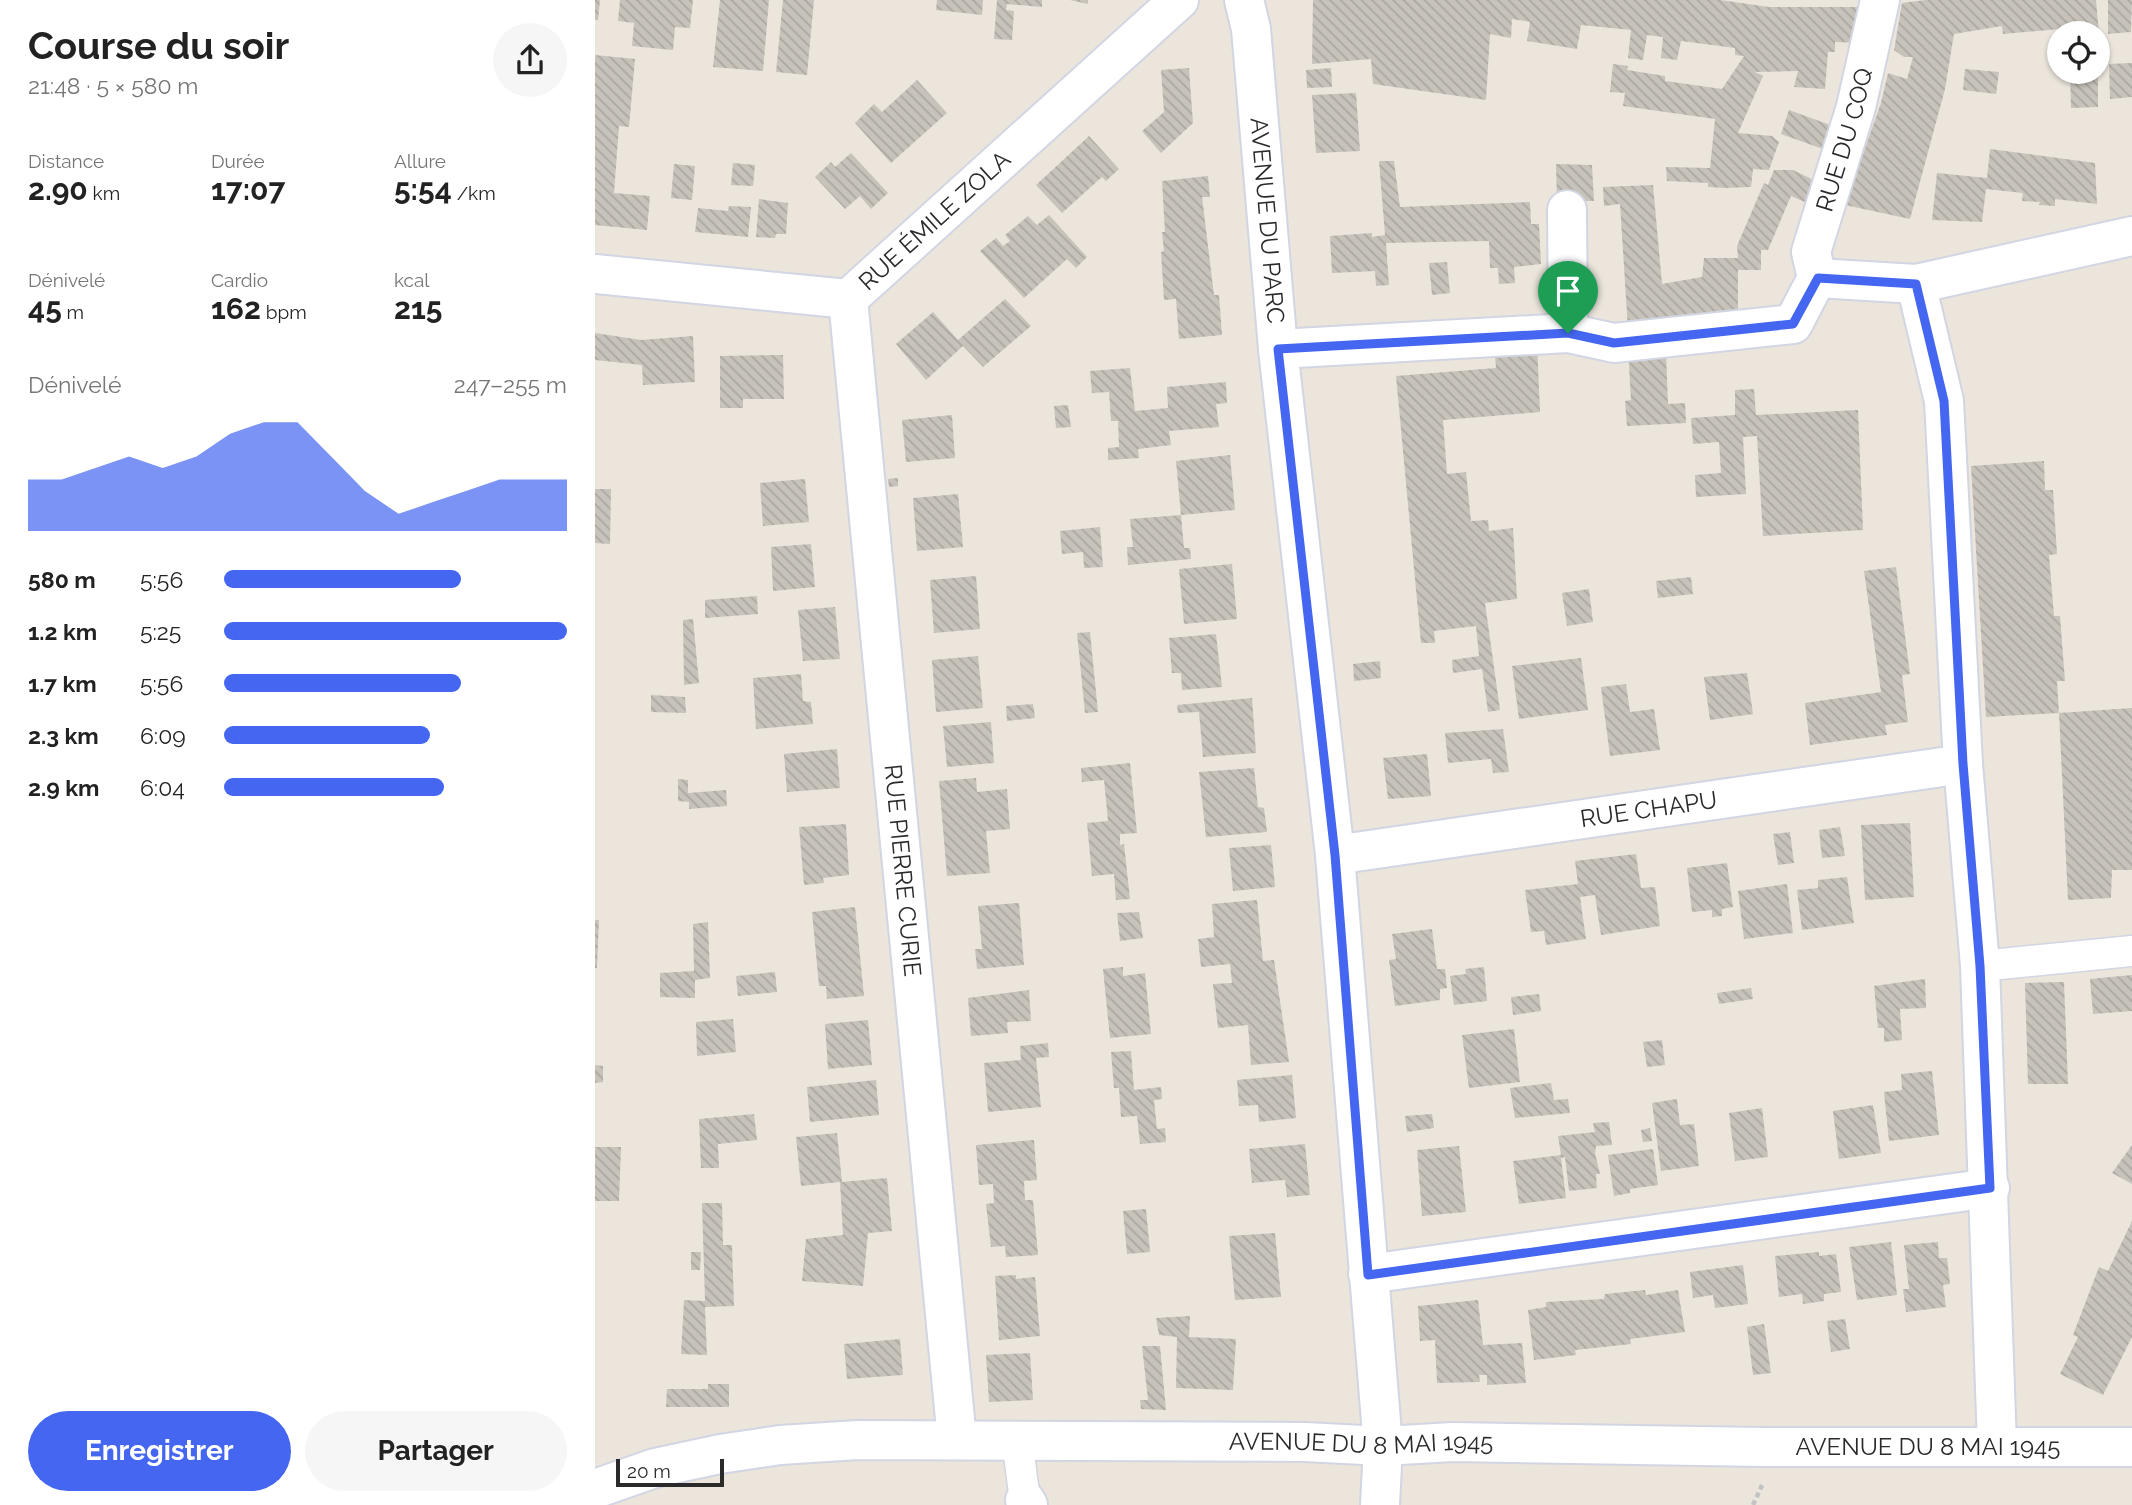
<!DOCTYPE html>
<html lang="fr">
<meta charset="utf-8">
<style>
:root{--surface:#fff;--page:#f6f6f6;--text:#222;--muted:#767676;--accent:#4466f0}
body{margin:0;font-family:Raleway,sans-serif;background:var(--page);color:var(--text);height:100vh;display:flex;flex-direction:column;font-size:26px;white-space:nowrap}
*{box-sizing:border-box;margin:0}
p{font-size:23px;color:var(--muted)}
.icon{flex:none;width:38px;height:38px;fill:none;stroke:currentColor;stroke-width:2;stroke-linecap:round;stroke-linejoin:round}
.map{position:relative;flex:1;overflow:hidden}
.panel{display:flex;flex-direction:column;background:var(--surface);width:595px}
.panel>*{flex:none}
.tools{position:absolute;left:1452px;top:21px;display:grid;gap:14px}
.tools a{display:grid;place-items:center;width:63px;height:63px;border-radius:50%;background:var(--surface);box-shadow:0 2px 5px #0004;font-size:35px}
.scale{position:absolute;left:21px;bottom:18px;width:108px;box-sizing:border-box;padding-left:7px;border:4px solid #2a2a2a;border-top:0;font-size:19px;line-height:24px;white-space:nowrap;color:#2a2a2a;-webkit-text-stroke:5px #fff;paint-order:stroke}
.pin{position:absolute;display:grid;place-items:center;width:60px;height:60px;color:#fff;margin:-72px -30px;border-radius:50% 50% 50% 0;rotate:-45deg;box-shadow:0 0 7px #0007}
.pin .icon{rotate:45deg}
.round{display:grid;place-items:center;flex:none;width:74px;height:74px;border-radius:37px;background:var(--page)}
.head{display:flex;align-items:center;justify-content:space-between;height:119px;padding:0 28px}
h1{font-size:38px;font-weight:700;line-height:52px}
.metrics{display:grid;grid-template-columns:repeat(3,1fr);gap:10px;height:119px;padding:7px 28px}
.metrics div{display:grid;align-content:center}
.metrics b{font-size:30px;font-weight:700}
.metrics small{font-size:19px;font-weight:400}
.metrics p{font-size:19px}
.chart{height:196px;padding:14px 28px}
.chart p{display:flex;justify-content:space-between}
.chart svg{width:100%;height:126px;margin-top:7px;fill:var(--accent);opacity:.7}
.button{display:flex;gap:14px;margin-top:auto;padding:14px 28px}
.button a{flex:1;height:80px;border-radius:42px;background:var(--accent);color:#fff;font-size:28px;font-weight:700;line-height:80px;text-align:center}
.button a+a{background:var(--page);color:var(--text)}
ul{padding:0 28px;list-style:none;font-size:23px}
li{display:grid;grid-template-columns:112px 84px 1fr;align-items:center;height:52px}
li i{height:18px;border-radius:9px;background:var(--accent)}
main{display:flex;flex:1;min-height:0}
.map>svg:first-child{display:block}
.building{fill:url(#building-back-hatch)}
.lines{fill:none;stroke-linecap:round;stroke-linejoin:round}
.pedestrian-casing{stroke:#d2d5e2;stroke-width:33}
.minor-casing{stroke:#d2d5e2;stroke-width:42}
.tertiary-casing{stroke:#d2d5e2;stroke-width:42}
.path{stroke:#c3c3c3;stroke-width:4.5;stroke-dasharray:5 3.5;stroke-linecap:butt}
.pedestrian{stroke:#fff;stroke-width:30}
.minor{stroke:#fff;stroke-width:38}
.tertiary{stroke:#fff;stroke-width:38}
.route-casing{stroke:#fff;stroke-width:14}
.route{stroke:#4466f0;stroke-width:9}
.labels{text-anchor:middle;stroke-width:6;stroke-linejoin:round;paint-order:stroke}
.street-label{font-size:24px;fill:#2a2a2a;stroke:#fff}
</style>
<main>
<section class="panel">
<div class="head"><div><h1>Course du soir</h1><p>21:48 · 5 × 580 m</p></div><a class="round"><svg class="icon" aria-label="share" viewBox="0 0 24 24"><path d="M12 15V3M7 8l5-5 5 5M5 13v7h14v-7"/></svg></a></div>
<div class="metrics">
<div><p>Distance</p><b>2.90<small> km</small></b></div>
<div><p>Durée</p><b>17:07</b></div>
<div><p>Allure</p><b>5:54<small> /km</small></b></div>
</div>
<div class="metrics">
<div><p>Dénivelé</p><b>45<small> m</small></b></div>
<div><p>Cardio</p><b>162<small> bpm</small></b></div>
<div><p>kcal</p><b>215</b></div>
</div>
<div class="chart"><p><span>Dénivelé</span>247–255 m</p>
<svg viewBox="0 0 160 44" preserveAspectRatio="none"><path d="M0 44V26L10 26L20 22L30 18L40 22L50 18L60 10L70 6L80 6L90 18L100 30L110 38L120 34L130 30L140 26L150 26L160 26V44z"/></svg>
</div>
<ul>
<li><b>580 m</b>5:56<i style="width:69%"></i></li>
<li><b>1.2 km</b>5:25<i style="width:100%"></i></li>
<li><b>1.7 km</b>5:56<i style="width:69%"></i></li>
<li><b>2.3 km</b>6:09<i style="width:60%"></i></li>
<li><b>2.9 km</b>6:04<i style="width:64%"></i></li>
</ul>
<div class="button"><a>Enregistrer</a><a>Partager</a></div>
</section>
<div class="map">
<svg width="1537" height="1505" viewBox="0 0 1537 1505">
<defs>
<pattern id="building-back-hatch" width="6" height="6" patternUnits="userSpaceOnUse" patternTransform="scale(1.75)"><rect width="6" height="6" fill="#c7c3bb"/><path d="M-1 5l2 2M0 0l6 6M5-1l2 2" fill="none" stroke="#aba8a1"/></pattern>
</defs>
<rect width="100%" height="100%" fill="#ebe5dc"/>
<g class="building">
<polygon points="0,0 5,0 3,20 0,20"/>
<polygon points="25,0 98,0 95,28 80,27 78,50 37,46 39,23 23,21"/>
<polygon points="125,0 174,0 168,71 118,67"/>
<polygon points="188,0 219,0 212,75 181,72"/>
<polygon points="342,0 388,0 387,15 341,10"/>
<polygon points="402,0 447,0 447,7 412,4 411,10 419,11 417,40 399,39"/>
<polygon points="475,0 493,0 493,4"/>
<polygon points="718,0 1125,0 1174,7 1270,7 1267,43 1240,42 1240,52 1233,52 1230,89 1199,87 1203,71 1160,72 1168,76 1143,133 1177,136 1184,142 1174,170 1158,169 1156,187 1130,188 1113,187 1113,183 1072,181 1071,167 1115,168 1120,119 1028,106 1030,93 1015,92 1018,64 1033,66 1032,70 1070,76 1070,81 1127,89 1149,56 1140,55 1140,48 1086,41 1082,60 1066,58 1068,37 1052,35 1048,60 1033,58 1036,30 986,25 982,49 932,41 935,22 917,19 916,38 895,34 891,100 778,84 776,59 717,64"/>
<polygon points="1331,0 1501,0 1504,33 1475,33 1475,28 1408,34 1407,26 1359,34 1350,89 1315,219 1250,205 1286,103 1293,73 1312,79 1318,57 1309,57 1299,50 1307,3"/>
<polygon points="1513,0 1537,0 1536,32 1513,34"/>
<polygon points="0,55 40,59 34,127 24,126 19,193 55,196 52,230 0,225"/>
<polygon points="1537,63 1537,97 1515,99 1514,64"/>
<polygon points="594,68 598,123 566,153 547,131 569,112 566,70"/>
<polygon points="736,68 737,87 712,88 711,70"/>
<polygon points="1370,69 1404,72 1401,94 1368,90"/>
<polygon points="1475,72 1503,72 1503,107 1476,108"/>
<polygon points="322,80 352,113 296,163 260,123 279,104 287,112"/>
<polygon points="761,93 765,151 721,153 717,95"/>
<polygon points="1194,110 1249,130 1239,153 1186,134"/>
<polygon points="494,136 524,169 511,181 507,177 467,213 441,185"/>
<polygon points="1395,149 1500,163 1502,204 1460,199 1460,206 1444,205 1445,202 1427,201 1428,193 1391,189 1387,222 1337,220 1342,173 1392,178"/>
<polygon points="256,153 293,193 276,209 265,196 250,209 220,177 236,162 240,167"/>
<polygon points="784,161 799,161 805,207 935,202 936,224 944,224 946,264 919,267 920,283 904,284 903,268 895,268 894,241 791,243 794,285 781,286 780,271 737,273 735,236 777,233 777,237 790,235"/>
<polygon points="138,163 160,165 158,186 136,185"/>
<polygon points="79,164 100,166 97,200 76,198"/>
<polygon points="961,164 997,165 999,201 962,201"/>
<polygon points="1179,170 1198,170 1227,184 1219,206 1196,196 1173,250 1166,250 1166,270 1143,270 1143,310 1078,326 1033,329 1025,204 1009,206 1008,187 1058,185 1067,284 1107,277 1109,258 1143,258 1142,246 1169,183 1173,185"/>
<polygon points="613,176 615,197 607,197 619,295 624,295 627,335 584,339 581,299 569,300 566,252 569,251 567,232 570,232 567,181"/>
<polygon points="164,199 193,203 191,234 181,234 180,238 161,237"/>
<polygon points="134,206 156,207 153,237 100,232 103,208 133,211"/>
<polygon points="454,215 492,257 481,268 472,259 429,298 385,251 401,238 408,246 415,241 410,235 433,216 442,225"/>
<polygon points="852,262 855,293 837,295 834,263"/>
<polygon points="410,299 436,326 388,367 368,346 331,380 301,344 338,312 363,340"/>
<polygon points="0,333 46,340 98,336 100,382 48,385 47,365 0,360"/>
<polygon points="899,342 942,342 945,412 848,420 852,474 871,472 876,521 893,520 894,531 918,528 922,599 890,603 905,710 893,712 887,669 858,673 857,660 884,656 881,626 839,631 840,643 826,643 801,376 901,368"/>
<polygon points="1033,349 1071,352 1073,404 1090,403 1091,423 1032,426 1030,401 1036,400"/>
<polygon points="188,355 189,399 148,399 148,408 125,408 125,356"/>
<polygon points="535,368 540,411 573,408 572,387 631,382 632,403 621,404 624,427 574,431 576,445 543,449 544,458 513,460 513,448 524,447 523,421 516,421 514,392 497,393 495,371"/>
<polygon points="1159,389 1161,415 1263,410 1268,530 1168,536 1162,436 1148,437 1151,494 1101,497 1100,475 1126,473 1124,442 1098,444 1096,418 1140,415 1140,390"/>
<polygon points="473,405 476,427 461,428 459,406"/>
<polygon points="357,415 360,458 311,462 307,420"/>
<polygon points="635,455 640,510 586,515 589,548 595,548 596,559 533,565 532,547 538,547 535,519 586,515 581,461"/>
<polygon points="1449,461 1450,490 1458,490 1462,554 1454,555 1459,616 1465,616 1470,681 1462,681 1464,713 1391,717 1376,466"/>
<polygon points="303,478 303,486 294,487 293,479"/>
<polygon points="210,479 214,522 168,526 165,483"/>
<polygon points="0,489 16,489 15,544 0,543"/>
<polygon points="363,494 368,547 322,551 318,498"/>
<polygon points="505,527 508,567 489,568 488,552 467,554 465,531"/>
<polygon points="216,544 220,587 178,591 176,547"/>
<polygon points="637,564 642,619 589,624 584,569"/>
<polygon points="1301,567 1315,674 1307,675 1313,722 1290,725 1292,735 1215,745 1210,703 1286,692 1269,571"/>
<polygon points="381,576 385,629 339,633 335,580"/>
<polygon points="1096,577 1098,594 1063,598 1061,581"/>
<polygon points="994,589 998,622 972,626 967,593"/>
<polygon points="162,596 163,614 110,618 110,600"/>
<polygon points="240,607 245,659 208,661 203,610"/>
<polygon points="98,619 104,683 89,685 88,620"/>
<polygon points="495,632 503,712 490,713 482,633"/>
<polygon points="621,634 627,687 587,690 586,673 577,673 574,638"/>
<polygon points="383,656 388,708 341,712 337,660"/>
<polygon points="986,658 993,710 924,719 917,666"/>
<polygon points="785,661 786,678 759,681 758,664"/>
<polygon points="1152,673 1158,714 1115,720 1109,677"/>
<polygon points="206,674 208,701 216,702 218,724 161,729 158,678"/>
<polygon points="1031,684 1035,712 1059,709 1065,750 1015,756 1006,687"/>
<polygon points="56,695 90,697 91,713 56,712"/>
<polygon points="657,698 661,753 608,757 604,712 583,713 582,705"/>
<polygon points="438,704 440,718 412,721 411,706"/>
<polygon points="1537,708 1537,870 1517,870 1516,898 1473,900 1464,713"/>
<polygon points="396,722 399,763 352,767 348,726"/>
<polygon points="908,729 914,772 898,773 896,759 853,763 850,733"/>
<polygon points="242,749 245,788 192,792 189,754"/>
<polygon points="832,754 836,796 793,799 788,758"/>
<polygon points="535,763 542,833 525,834 525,845 529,844 535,899 521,900 519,874 497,876 492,823 513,821 509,780 487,782 486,768"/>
<polygon points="659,768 663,807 669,808 672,832 611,837 604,772"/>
<polygon points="381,778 382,792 412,789 415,829 391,831 395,873 352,876 344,781"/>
<polygon points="83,779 93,780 93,793 131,790 132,806 94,809 94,802 83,801"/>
<polygon points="1315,823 1319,897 1270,900 1266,825"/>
<polygon points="251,824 254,875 228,878 229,883 209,885 204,827"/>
<polygon points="1245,827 1250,856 1227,858 1224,830"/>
<polygon points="1195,832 1199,863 1183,865 1178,834"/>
<polygon points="676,845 680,887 638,891 634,848"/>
<polygon points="1041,854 1046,888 1060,887 1065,926 1006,935 1000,895 985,897 991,939 951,945 949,931 936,932 930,890 983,884 980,861"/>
<polygon points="1132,863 1138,907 1127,909 1127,916 1117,917 1117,910 1097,912 1092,868"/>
<polygon points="1252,877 1259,923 1207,930 1202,890 1223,888 1223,880"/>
<polygon points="1192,884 1198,933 1149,939 1143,891"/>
<polygon points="662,900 668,961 679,960 694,1062 656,1065 653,1025 623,1028 618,984 637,983 635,964 606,967 603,939 619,937 617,904"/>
<polygon points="424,903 429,965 382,969 380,949 387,949 383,906"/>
<polygon points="260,907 269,996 232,999 231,986 224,986 217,912"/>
<polygon points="544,912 548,938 525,941 522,913"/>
<polygon points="0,920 4,920 2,968 0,968"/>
<polygon points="113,922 115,978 100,980 100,998 65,997 65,973 99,971 98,924"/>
<polygon points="837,929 842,969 850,969 852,988 845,989 845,1000 800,1006 794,960 801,959 797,934"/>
<polygon points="528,967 528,976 550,973 556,1034 515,1038 508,969"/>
<polygon points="889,967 892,1001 859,1005 855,976 871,974 870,969"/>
<polygon points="180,972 182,992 143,996 141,976"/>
<polygon points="1537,975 1537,1011 1498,1014 1495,979"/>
<polygon points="1330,979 1331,1008 1305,1009 1307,1040 1289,1042 1289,1028 1283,1028 1279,986"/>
<polygon points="1469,982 1473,1084 1433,1084 1430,983"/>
<polygon points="1156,988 1158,999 1124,1004 1122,993"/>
<polygon points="434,990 436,1021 412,1022 413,1033 376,1036 373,998"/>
<polygon points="944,994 946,1011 918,1015 916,997"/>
<polygon points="138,1019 141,1052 102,1056 101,1022"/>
<polygon points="273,1020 277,1065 233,1069 230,1024"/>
<polygon points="919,1029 925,1082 874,1088 867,1035"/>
<polygon points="1067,1040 1070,1065 1052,1067 1048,1042"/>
<polygon points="453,1043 454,1057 441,1058 446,1107 393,1112 389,1063 426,1060 425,1046"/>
<polygon points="536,1051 539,1090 566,1087 567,1099 559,1100 562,1129 570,1128 571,1142 545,1144 542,1116 526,1117 524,1088 519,1088 516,1052"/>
<polygon points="0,1065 8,1066 8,1082 0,1083"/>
<polygon points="1337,1071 1344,1135 1294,1141 1289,1092 1307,1090 1306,1074"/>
<polygon points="697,1075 701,1118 664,1122 663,1105 644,1106 642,1080"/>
<polygon points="281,1080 284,1115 215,1122 212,1087"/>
<polygon points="956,1083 959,1100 973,1099 975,1113 920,1118 915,1088"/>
<polygon points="1082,1099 1085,1125 1099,1124 1104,1166 1066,1171 1057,1103"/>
<polygon points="1278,1105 1286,1153 1244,1159 1238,1111"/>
<polygon points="1167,1108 1173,1157 1140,1161 1134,1113"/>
<polygon points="159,1114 162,1140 123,1144 124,1168 106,1168 104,1119"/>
<polygon points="837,1114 839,1128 812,1132 810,1116"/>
<polygon points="1014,1122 1017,1145 1001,1146 1000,1153 1005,1174 1001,1174 1002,1188 974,1191 970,1157 966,1158 971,1198 924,1204 918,1161 966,1155 963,1136 1000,1132 998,1123"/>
<polygon points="1055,1128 1057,1141 1048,1142 1046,1130"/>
<polygon points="242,1133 247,1182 292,1178 297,1231 273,1233 268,1286 207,1281 211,1239 248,1235 245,1182 206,1186 201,1137"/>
<polygon points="439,1140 442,1180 429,1181 430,1200 438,1200 443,1255 411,1257 410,1246 396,1247 391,1204 399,1203 398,1184 384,1185 381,1145"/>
<polygon points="710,1144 715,1195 692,1197 690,1180 657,1183 654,1149"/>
<polygon points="1537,1145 1537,1184 1517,1173"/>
<polygon points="864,1146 871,1212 827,1216 822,1150"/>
<polygon points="0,1147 26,1147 24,1201 0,1201"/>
<polygon points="1058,1149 1063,1185 1035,1189 1035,1193 1019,1196 1013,1155"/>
<polygon points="107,1203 127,1203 128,1245 137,1245 139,1306 110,1307 112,1355 86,1354 89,1300 110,1301"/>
<polygon points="551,1209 555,1252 532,1254 528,1211"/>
<polygon points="1537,1221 1537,1337 1508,1395 1465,1374 1483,1337 1478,1335 1504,1267 1513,1271"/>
<polygon points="680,1233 686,1297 640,1300 634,1236"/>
<polygon points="1296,1242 1302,1295 1262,1300 1254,1247"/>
<polygon points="1343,1242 1344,1258 1352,1258 1355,1284 1348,1285 1351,1307 1311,1312 1308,1289 1314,1289 1309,1245"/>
<polygon points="96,1252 106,1252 105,1270 96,1270"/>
<polygon points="1224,1252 1224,1256 1241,1254 1246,1292 1229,1294 1229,1301 1208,1304 1207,1294 1184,1297 1180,1256"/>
<polygon points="1148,1265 1153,1304 1120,1308 1118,1295 1098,1298 1095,1272"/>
<polygon points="421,1275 421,1279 440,1277 445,1336 404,1340 400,1276"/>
<polygon points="1050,1290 1051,1295 1083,1290 1090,1332 1035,1339 1036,1344 980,1350 981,1355 939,1360 933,1310 951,1307 951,1302 1009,1299 1010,1294"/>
<polygon points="883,1300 888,1345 927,1343 931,1383 892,1385 892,1375 884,1375 885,1382 842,1383 840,1340 825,1341 823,1306"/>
<polygon points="595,1316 594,1337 641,1339 638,1390 581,1388 582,1337 564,1335 561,1318"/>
<polygon points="1250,1319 1255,1349 1236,1352 1232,1321"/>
<polygon points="1169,1324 1176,1373 1158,1375 1152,1327"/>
<polygon points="305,1339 308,1375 252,1379 249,1344"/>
<polygon points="547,1346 565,1346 571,1410 546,1409 545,1400 553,1400"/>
<polygon points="435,1353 438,1400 394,1402 391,1355"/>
<polygon points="113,1384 134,1384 134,1407 71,1407 72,1389 113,1389"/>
</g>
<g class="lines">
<g class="pedestrian-casing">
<g id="pedestrian">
<polyline points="1385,966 1537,951"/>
<polyline points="422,1440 430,1500"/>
</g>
</g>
<g class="minor-casing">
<g id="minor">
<polyline points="972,210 973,333"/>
<path id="s1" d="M0,274l253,25 331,-299"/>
<path id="s2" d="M1222,278l-6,-26 45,-145 24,-107"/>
<polyline points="1321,284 1349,401 1368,764 1385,966 1402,1445"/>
<path id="s3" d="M253,299l109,1141"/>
<polyline points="683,349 973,333 1019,343 1198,324 1222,278 1321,284 1537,236"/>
<path id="s4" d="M740,855l628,-91"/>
<polyline points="773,1274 1395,1188"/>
<polyline points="430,1500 433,1505"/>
<polyline points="785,1505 788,1446"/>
</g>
</g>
<g class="tertiary-casing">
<g id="tertiary">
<path id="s5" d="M649,0l7,29 27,320 57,506 48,591"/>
<path id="s6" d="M0,1489l60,-21 65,-14 60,-9 78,-5 447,2 78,4 70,-4 310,5h369"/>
</g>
</g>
<polyline class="path" points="1158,1505 1168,1483"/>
<use href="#pedestrian" class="pedestrian"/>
<use href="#minor" class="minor"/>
<use href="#tertiary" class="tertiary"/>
</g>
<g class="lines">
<g class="route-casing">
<polygon id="route" points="1223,278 1321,284 1349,401 1368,764 1385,966 1395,1188 773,1275 740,855 683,349 973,333 1019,343 1198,324"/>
</g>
<use href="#route" class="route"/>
</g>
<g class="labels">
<g class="street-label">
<text dy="8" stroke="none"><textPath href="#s2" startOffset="144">RUE DU COQ</textPath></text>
<text dy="8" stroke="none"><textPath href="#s1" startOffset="371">RUE ÉMILE ZOLA</textPath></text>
<text dy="8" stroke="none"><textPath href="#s5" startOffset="222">AVENUE DU PARC</textPath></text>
<text dy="8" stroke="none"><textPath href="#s4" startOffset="317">RUE CHAPU</textPath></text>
<text dy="8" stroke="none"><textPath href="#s3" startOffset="574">RUE PIERRE CURIE</textPath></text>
<text dy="8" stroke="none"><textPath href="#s6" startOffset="772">AVENUE DU 8 MAI 1945</textPath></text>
<text dy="8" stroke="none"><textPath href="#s6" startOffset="1339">AVENUE DU 8 MAI 1945</textPath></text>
</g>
</g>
</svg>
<div class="tools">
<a><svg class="icon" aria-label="locate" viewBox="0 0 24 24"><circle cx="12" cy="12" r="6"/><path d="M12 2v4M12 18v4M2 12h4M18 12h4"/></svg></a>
</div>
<div class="scale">20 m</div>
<div class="pin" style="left:973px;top:333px;background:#1e9e55"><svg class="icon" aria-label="arrive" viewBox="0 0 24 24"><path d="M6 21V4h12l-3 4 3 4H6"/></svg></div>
</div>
</main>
